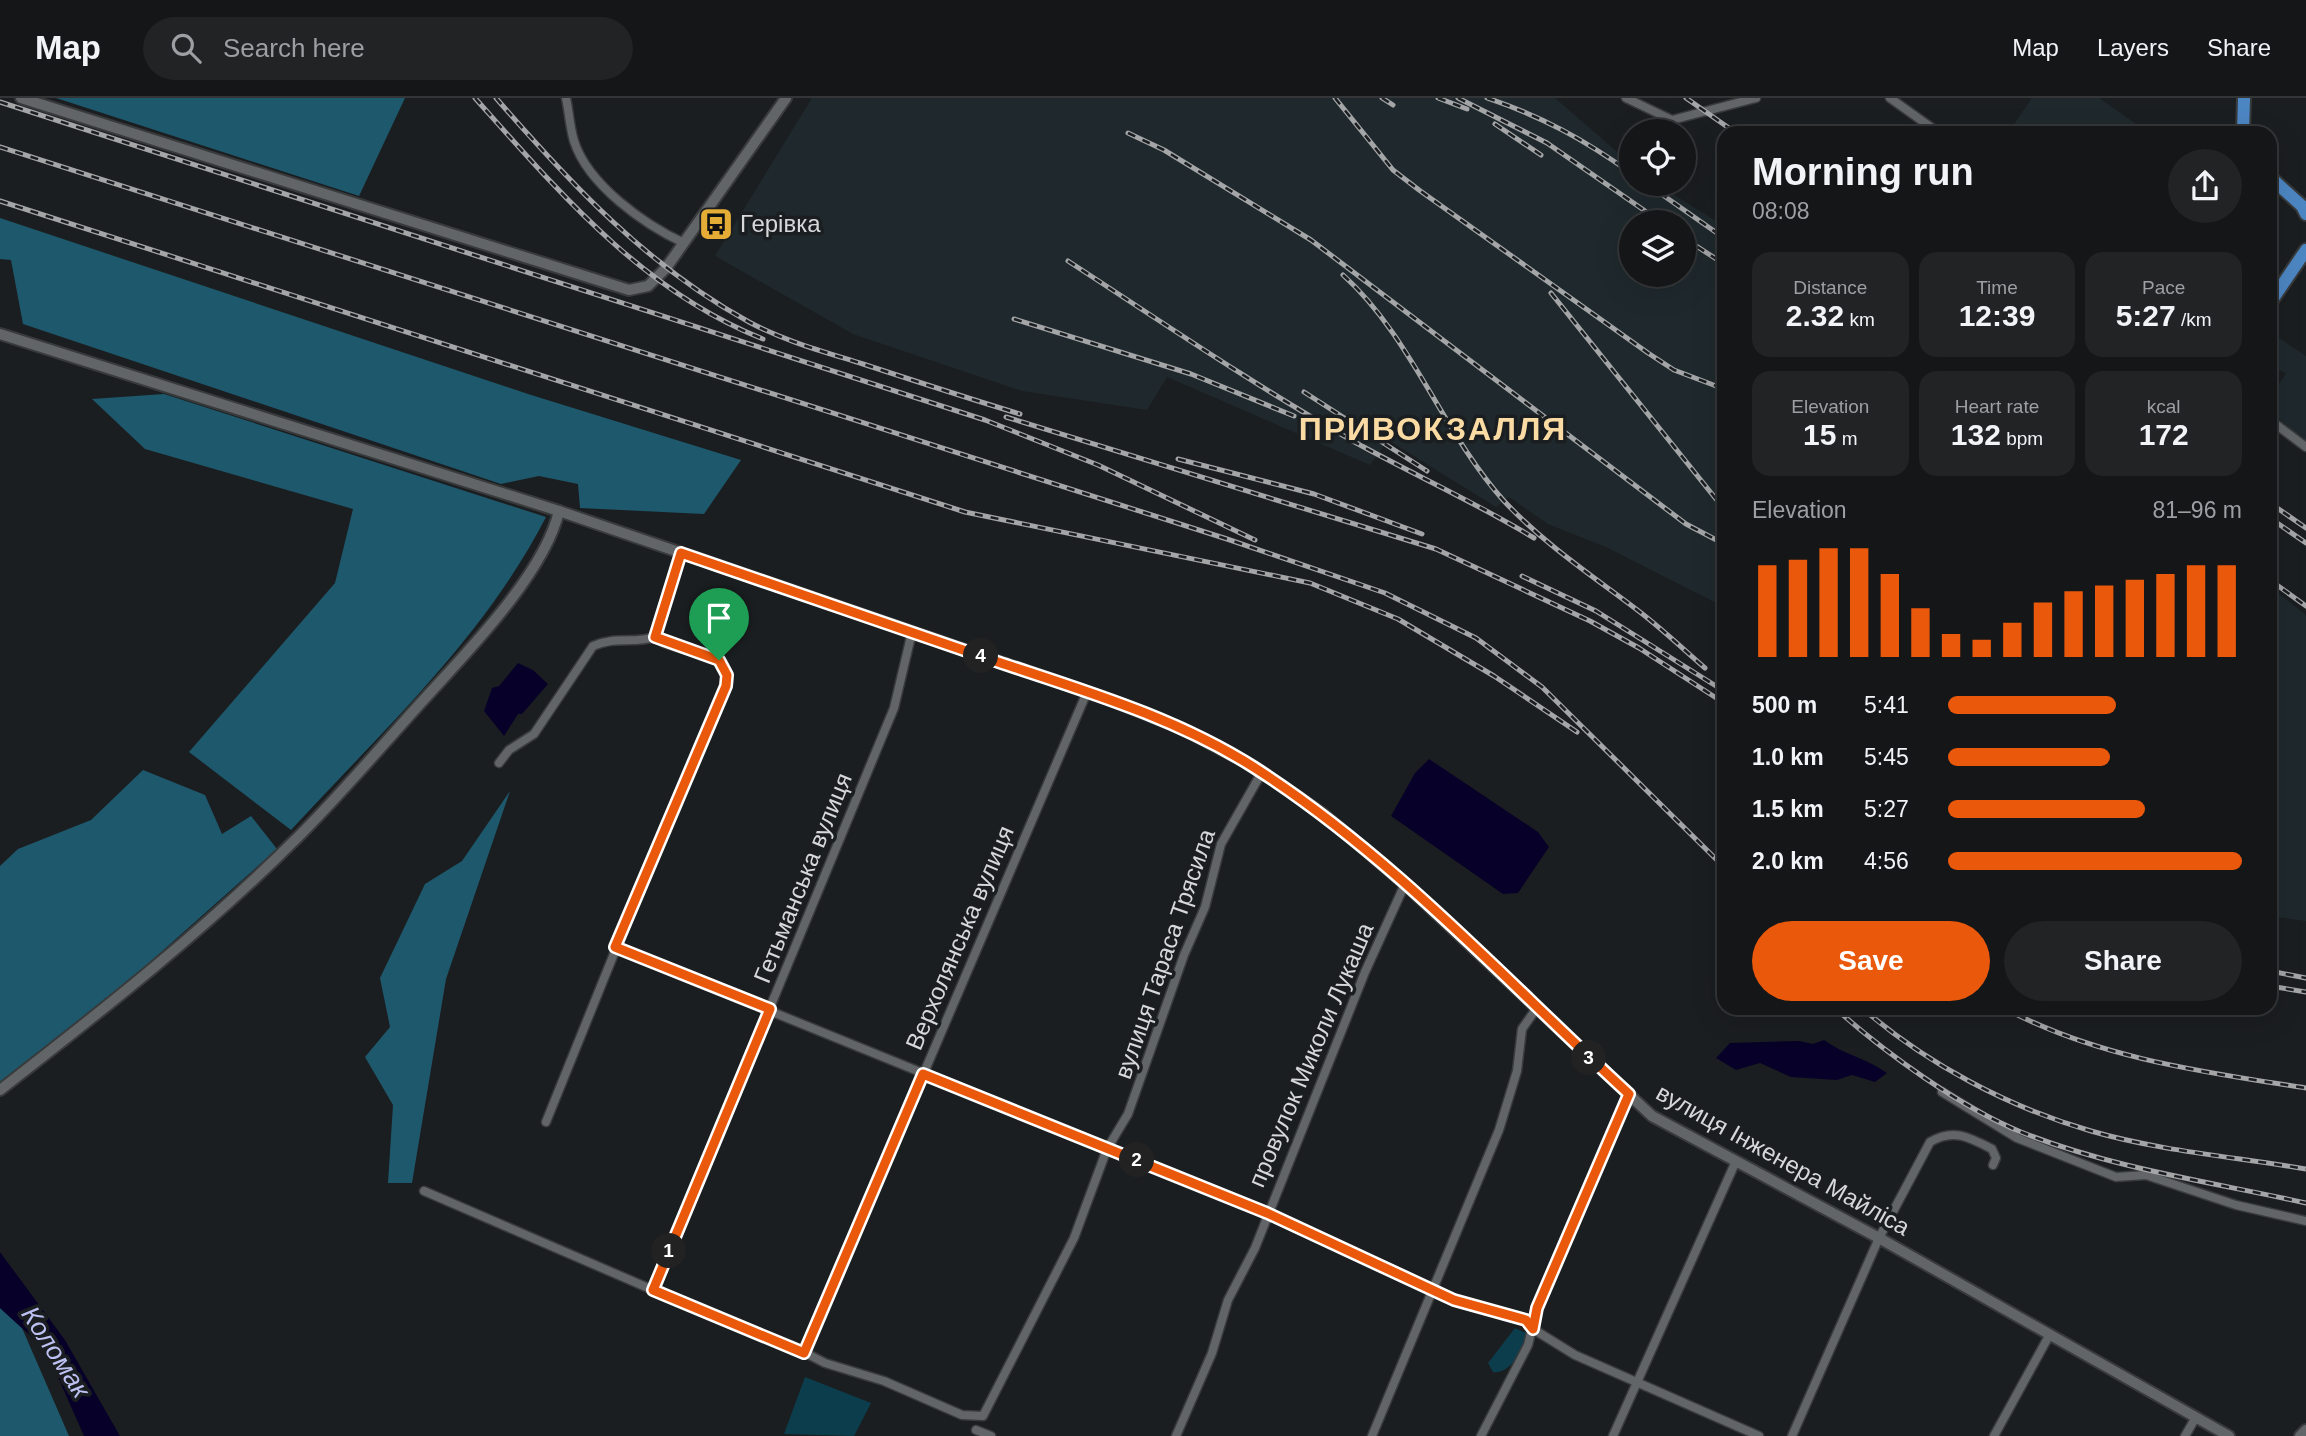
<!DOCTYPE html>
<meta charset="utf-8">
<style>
:root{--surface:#141618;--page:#212325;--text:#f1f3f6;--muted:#9d9fa2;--line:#333537;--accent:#ea580c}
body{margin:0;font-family:Arial,sans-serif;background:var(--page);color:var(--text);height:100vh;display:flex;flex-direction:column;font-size:26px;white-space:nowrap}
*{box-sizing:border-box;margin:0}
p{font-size:23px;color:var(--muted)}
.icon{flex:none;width:38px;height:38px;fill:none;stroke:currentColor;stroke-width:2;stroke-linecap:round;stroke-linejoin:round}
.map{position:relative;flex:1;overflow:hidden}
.drawer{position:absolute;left:1717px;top:28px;width:560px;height:889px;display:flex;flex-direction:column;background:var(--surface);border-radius:21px;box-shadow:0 7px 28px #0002,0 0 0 2px var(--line)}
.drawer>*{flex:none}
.tools{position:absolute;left:1619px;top:21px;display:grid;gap:14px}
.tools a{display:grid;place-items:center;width:77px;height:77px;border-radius:50%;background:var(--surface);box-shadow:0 7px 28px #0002,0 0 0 2px var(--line);font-size:35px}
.pin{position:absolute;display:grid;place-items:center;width:60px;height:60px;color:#fff;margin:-72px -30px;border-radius:50% 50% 50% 0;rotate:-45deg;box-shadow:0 0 7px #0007}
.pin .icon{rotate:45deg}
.km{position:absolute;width:35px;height:35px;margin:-18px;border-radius:50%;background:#222;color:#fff;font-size:19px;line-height:35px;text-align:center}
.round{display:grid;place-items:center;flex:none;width:74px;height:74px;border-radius:37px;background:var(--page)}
.summary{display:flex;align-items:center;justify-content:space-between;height:119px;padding:0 35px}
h1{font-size:38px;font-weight:700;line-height:52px}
.metrics{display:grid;grid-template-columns:repeat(3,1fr);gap:10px;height:119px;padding:7px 35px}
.metrics div{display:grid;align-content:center;border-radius:18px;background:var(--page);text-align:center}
.metrics b{font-size:30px;font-weight:700}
.metrics small{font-size:19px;font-weight:400}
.metrics p{font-size:19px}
.chart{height:196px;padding:14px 35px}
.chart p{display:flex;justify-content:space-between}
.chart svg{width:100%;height:126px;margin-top:7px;stroke:var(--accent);stroke-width:6}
.primary-button{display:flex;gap:14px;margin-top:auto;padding:14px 35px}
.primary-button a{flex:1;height:80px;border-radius:42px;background:var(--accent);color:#fff;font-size:28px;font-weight:700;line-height:80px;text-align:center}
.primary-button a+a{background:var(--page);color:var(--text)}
ul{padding:0 35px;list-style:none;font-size:23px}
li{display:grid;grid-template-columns:112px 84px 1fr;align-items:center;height:52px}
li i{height:18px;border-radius:9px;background:var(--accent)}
header{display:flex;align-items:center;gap:42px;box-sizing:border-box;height:98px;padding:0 35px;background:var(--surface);border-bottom:2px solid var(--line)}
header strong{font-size:33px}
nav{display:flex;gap:38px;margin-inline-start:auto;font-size:24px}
.search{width:490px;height:63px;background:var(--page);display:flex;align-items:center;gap:18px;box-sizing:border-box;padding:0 24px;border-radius:38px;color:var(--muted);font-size:26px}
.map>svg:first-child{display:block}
.built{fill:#1f292d;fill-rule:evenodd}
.green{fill:#0c3d4d}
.forest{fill:#1e586c}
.water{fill:#070028}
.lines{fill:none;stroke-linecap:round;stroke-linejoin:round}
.minor-casing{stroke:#383a3b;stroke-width:11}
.tertiary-casing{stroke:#383a3b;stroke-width:14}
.primary-casing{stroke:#383a3b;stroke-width:16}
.minor{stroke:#616567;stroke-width:8}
.tertiary{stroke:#616567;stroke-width:10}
.primary{stroke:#4c86c2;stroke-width:12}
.rail-casing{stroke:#a3a5a6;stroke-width:5}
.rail{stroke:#1b1e20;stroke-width:2.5;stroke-dasharray:8;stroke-linecap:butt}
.route-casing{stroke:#fff;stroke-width:14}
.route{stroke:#ea580c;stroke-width:9}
.labels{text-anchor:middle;stroke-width:7;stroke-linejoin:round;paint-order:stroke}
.poi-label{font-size:24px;fill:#d6d8d9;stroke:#1b1e20;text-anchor:start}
.street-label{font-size:24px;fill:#d6d8d9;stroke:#1b1e20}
.water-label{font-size:26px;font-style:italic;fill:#bdc1f2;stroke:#1b1e20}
.district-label{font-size:32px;font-weight:bold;letter-spacing:2px;fill:#fadba3;stroke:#1b1e20}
</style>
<header>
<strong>Map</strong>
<div class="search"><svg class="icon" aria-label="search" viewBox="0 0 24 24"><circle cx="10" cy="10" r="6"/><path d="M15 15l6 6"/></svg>Search here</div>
<nav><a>Map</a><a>Layers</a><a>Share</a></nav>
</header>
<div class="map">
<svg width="2306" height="1338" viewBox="0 0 2306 1338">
<rect width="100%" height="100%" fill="#1b1e20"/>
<g class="built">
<path d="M812,0h743l76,66v20h26l67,42v381l-118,-60 -58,-23 -39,-27 -13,10 -108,-67 -18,25 -203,-88 -20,33 -125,-19 -169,-57 -138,-78zM1684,124v53h-53v-53z"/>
<polygon points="2032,0 2099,0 2149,35 2008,35"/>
<polygon points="2276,238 2306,258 2306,343 2270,314 2270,297 2286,276 2270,265 2270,248"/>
<polygon points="2270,489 2306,517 2306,823 2270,818"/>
</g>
<g class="green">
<path d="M1515,1230l11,5c0,14 -16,42 -33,39l-5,-9z"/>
<polygon points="805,1279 871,1305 854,1338 784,1336"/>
</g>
<g class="forest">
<polygon points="56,0 405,0 359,98"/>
<polygon points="0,120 528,296 741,362 704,416 580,410 578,386 539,378 501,386 23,226 11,162 0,161"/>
<path d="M164,296l382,123c-62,121 -164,214 -255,313l-102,-78 146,-169 18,-74 -208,-60 -53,-50z"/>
<polygon points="143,672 205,697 222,736 251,718 277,751 87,920 0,985 0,768 18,751 91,722"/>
<polygon points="510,693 446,881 412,1085 388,1085 393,1007 365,959 390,929 380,880 425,786 462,763"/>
<polygon points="0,1210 22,1230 69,1338 0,1338"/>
</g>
<g class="water">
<polygon points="518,565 533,572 548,586 522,616 518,616 504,638 484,613 492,590 499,588"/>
<polygon points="1429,661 1538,734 1549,749 1518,795 1503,796 1391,718 1415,675"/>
<path d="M1824,942c20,15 43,18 63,33l-12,9 -23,-7 -15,5 -46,-3 -31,-14 -24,7 -20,-12 14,-15 69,-2 14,3z"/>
<polygon points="0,1154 65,1242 120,1338 84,1338 46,1252 0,1210"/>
</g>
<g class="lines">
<g class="minor-casing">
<g id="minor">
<path d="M566,0c3,14 4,30 8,43 14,44 71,84 110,102"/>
<polyline points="1626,0 1672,22 1756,0"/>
<polyline points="1890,0 1939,35"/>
<polyline points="2270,322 2306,349"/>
<path d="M499,665l10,-13 25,-16 59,-88c21,-10 41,-2 62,-9"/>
<polyline points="615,850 1267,1115 1454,1202 1526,1222 1533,1231 1575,1257 1759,1338"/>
<polyline points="1942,994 2017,1040 2116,1079 2146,1077 2236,1107 2306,1123"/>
<polyline points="546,1024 666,727 726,588 727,577 719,562 664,545 655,539 681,455"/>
<polyline points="424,1093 653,1192 790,1247 825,1265 884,1283 962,1317 983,1318 1074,1140 1107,1051 1128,1016 1184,857 1205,809 1221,746 1262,674"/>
<polyline points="653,1192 894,610 912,534"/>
<polyline points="804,1255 1087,594"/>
<polyline points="976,1332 991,1338"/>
<polyline points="1176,1338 1212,1255 1228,1202 1255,1150 1365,874 1405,786"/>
<polyline points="1372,1338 1499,1032 1517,973 1522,931 1536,911"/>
<polyline points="1481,1338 1528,1247 1537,1210 1629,996"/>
<polyline points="1613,1338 1736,1063"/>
<path d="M1792,1338l87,-198 51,-96c23,-14 39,-5 62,7l4,9 -3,7"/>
<polyline points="1994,1338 2050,1236"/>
<polyline points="2185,1338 2196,1319"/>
</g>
</g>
<g class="tertiary-casing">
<g id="tertiary">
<polyline points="21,0 629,192 648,188 666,170 786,0"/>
<polyline points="0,236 559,413 1111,602 1183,631 1253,668 1323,716 1405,786 1652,1018 1879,1140 2229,1338"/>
<path d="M0,992c103,-80 206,-161 299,-254 45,-45 86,-94 129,-141 42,-46 117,-123 131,-184"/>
<polyline points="2300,1338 2306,1332"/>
</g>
</g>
<g class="primary-casing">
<g id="primary">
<polyline points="2243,35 2244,0"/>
<polyline points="2270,79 2302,108 2306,116"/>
<polyline points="2270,205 2306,152"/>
</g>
</g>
<use href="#minor" class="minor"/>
<use href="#tertiary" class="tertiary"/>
<use href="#primary" class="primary"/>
<g class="rail-casing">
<g id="rail">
<path d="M475,0c84,94 167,193 288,241"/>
<path d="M496,0c75,86 151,168 253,224 35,19 76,30 114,42 52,17 104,34 157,50"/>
<polyline points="1335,0 1393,72 1419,92 1648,255 1674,272 1724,291"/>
<polyline points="1382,0 1393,7"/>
<polyline points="1438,0 1467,11"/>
<polyline points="1458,0 1547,45 1661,124"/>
<path d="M1487,0c56,19 96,41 144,75"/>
<polyline points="1686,0 1736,35"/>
<polyline points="0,4 985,322 1098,367 1255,442"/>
<polyline points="1495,26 1541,57"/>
<polyline points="1128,35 1164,52 1311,142 1686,426 1724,446"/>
<polyline points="0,49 1227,441 1385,495 1476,540 1542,589 1724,769"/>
<polyline points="1647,86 1724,140"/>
<polyline points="0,103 965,414 1310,485 1398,521 1494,578 1577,634"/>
<polyline points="1684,140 1724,166"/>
<path d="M1068,163c94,61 186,124 283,179 61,34 124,62 183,98"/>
<path d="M1343,177c68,61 100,158 161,226 39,42 87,74 132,108 24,18 46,39 69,59"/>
<polyline points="1551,195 1724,411"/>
<polyline points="1014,221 1191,276 1294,318"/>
<polyline points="1304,294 1427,373"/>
<polyline points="1006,319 1436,451 1590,523 1639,550 1724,605"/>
<polyline points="1178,361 1314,396 1422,436"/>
<polyline points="2270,405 2306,430"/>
<polyline points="2270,420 2306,445"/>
<polyline points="1522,478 1596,513 1724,593"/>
<polyline points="2270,482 2306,508"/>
<polyline points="2270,873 2306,880"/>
<polyline points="2270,888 2306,894"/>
<path d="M1835,910c49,44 125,99 186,124 90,36 190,50 285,71"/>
<path d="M1862,910c65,56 146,99 229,123 69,20 144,26 215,38"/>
<path d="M2004,910c93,50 199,64 302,80"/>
</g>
</g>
<use href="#rail" class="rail"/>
</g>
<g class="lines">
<g class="route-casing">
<path id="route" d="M681,455c106,36 211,73 317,109 87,29 179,56 257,106 139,89 253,215 374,326l-92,214 -4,21 -7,-9 -72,-20 -187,-87 -344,-139 -119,279 -151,-63 117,-281 -155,-62 111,-261 1,-11 -8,-15 -64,-23z"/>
</g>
<use href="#route" class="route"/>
</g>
<defs>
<g id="bus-square" transform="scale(1.75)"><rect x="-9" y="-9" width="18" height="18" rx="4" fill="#e5ad35" stroke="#1b1e20"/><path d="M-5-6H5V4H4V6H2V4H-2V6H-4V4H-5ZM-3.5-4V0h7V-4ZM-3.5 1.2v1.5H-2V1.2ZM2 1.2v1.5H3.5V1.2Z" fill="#111"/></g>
</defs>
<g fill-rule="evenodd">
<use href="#bus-square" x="716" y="126"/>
</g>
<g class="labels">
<g class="poi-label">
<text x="740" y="134">Герівка</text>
</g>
<g class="street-label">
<text transform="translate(803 780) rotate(-68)" y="8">Гетьманська вулиця</text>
<text transform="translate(960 840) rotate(-67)" y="8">Верхолянська вулиця</text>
<text transform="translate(1165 856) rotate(-71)" y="8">вулиця Тараса Трясила</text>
<text transform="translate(1311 957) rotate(-67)" y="8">провулок Миколи Лукаша</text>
<text transform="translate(1783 1062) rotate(29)" y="8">вулиця Інженера Майліса</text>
</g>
<g class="water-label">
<text transform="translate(56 1254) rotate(57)" y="9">Коломак</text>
</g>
<g class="district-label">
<text x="1433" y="342">ПРИВОКЗАЛЛЯ</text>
</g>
</g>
</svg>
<div class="tools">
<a><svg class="icon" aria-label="locate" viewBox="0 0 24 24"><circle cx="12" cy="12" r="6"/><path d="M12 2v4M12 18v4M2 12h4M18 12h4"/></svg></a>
<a><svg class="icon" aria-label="layers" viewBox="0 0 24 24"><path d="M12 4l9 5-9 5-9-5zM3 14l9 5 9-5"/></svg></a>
</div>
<div class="pin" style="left:719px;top:562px;background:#1e9e55"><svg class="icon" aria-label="arrive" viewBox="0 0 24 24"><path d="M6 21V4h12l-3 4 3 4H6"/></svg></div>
<b class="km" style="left:669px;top:1153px">1</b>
<b class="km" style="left:1137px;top:1062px">2</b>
<b class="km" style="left:1589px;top:960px">3</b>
<b class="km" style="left:981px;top:558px">4</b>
<section class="drawer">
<div class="summary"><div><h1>Morning run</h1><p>08:08</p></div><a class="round"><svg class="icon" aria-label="share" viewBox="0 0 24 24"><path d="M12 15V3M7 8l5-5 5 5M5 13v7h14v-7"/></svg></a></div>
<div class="metrics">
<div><p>Distance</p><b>2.32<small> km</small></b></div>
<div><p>Time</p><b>12:39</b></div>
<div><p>Pace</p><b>5:27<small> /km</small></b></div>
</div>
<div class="metrics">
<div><p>Elevation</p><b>15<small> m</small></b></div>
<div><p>Heart rate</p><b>132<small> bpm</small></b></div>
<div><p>kcal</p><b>172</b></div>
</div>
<div class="chart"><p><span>Elevation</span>81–96 m</p>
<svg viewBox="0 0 160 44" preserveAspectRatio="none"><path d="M5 44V12M15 44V10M25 44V6M35 44V6M45 44V15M55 44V27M65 44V36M75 44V38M85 44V32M95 44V25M105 44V21M115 44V19M125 44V17M135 44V15M145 44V12M155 44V12"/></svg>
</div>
<ul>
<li><b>500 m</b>5:41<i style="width:57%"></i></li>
<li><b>1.0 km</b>5:45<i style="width:55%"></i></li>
<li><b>1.5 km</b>5:27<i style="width:67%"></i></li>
<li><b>2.0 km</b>4:56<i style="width:100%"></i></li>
</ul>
<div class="primary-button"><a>Save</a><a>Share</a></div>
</section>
</div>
